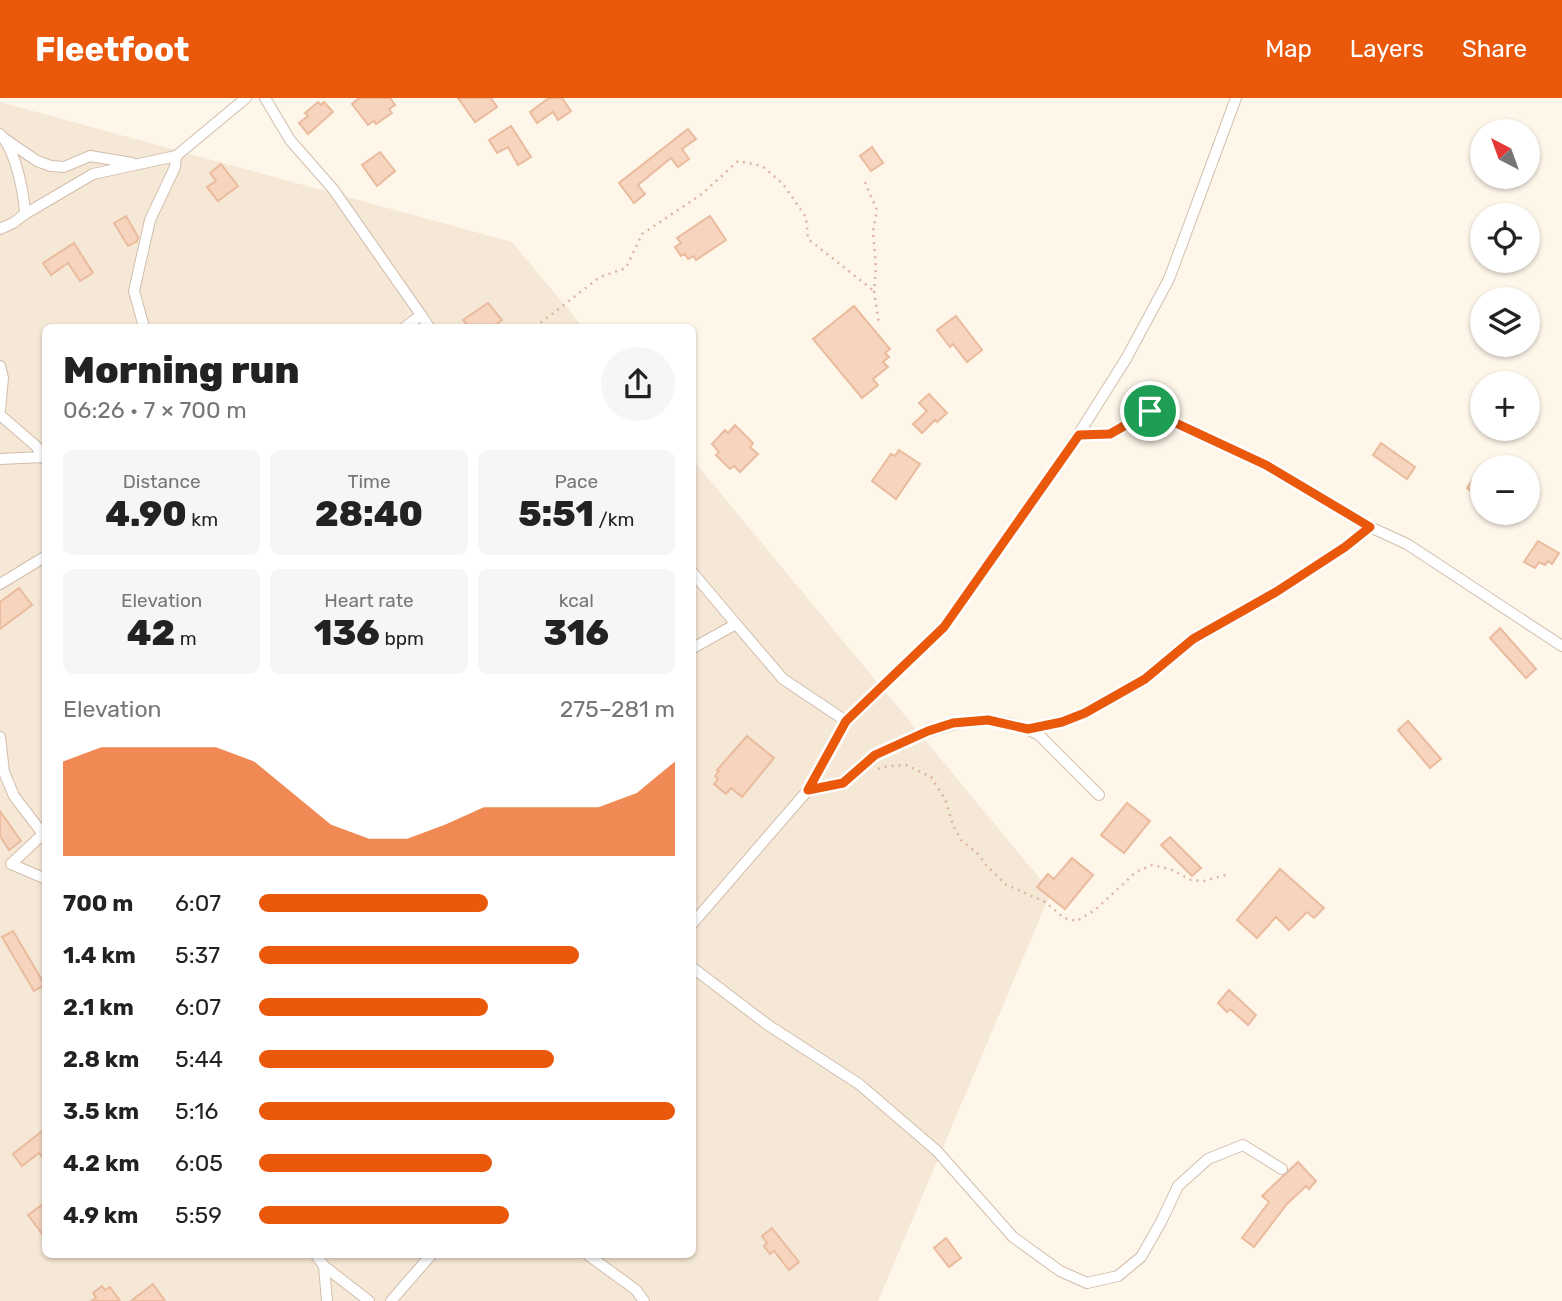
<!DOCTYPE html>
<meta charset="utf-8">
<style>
:root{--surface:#fff;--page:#f6f6f6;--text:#222;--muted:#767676;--accent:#ea580c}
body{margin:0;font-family:Rubik,sans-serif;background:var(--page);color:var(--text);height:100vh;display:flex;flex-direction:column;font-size:26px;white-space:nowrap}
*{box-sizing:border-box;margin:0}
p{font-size:23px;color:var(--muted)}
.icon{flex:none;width:38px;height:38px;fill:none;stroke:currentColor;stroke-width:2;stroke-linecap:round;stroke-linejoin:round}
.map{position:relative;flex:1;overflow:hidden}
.drawer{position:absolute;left:42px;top:226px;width:654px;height:934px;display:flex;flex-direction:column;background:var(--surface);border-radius:10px;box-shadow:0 2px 5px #0004}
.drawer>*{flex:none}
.needle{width:46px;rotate:319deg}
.buttons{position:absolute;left:1470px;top:21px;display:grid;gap:14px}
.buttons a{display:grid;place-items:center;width:70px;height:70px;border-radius:50%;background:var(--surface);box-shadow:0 2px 5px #0004;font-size:35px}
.pin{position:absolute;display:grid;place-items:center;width:60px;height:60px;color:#fff;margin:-30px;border:4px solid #fff;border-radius:50%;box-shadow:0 2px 7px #0007}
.round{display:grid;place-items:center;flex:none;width:74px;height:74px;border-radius:37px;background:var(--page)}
.headline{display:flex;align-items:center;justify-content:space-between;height:119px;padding:0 21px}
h1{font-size:38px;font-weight:800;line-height:52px}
.figures{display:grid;grid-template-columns:repeat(3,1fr);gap:10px;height:119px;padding:7px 21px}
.figures div{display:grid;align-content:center;border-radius:10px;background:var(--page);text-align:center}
.figures b{font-size:35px;font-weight:800}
.figures small{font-size:19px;font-weight:400}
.figures p{font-size:19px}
.chart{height:196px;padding:14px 21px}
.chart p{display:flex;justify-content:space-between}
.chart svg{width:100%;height:126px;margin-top:7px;fill:var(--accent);opacity:.7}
ul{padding:0 21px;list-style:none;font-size:23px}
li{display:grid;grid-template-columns:112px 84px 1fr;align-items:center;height:52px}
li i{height:18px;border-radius:9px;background:var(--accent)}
header{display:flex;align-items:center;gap:42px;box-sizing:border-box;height:98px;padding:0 35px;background:var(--accent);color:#fff}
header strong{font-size:33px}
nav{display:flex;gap:38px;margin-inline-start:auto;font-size:24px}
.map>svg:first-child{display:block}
.residential{fill:#f6e8d6}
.building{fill:#f6d4be;stroke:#eabb9d;stroke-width:2}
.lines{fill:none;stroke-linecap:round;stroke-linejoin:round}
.street-casing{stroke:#d2bdac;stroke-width:12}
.path{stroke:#dcb7a0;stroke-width:2.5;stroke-dasharray:2 5;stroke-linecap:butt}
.street{stroke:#fff;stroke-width:10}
.route-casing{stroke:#fff;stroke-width:14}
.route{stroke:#ea580c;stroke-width:9}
</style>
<header>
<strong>Fleetfoot</strong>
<nav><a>Map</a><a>Layers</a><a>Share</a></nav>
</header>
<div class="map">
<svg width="1562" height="1203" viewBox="0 0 1562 1203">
<rect width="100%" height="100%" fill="#fef6e9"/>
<polygon class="residential" points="0,4 512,144 583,229 46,229 46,1157 693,1157 693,362 1051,794 878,1203 0,1203"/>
<g class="building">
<polygon points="359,0 390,0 395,7 389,11 392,15 376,26 374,23 368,27 352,6"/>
<polygon points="458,0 491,0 497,9 475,24"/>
<polygon points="549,0 562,0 571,13 558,22 553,14 537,25 530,14"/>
<polygon points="318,4 321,7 324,4 333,14 308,36 299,25 308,18 305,15"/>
<polygon points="511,28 531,59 518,67 508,49 497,55 489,42"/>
<polygon points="688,31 696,41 682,51 689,61 678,69 671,60 638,87 645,96 634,105 619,85"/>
<polygon points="872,49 883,65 871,73 860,58"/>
<polygon points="380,54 395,73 377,88 362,67"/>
<polygon points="221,66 238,88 218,103 207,89 216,83 210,75"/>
<polygon points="126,118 138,139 137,143 128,148 114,125"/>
<polygon points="710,118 726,142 696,162 694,158 688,161 685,156 681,158 675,149 681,145 677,140"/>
<polygon points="74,145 93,175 80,183 68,165 51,177 43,165"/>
<polygon points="488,205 502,222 493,229 469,229 463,222"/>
<polygon points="854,208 890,251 885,255 889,259 883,264 888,269 873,281 878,287 862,300 813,241"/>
<polygon points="956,218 982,252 967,264 953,246 950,249 937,232"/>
<polygon points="929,296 947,315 937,324 935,322 922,335 913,326 927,313 919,305"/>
<polygon points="735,327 753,345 750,349 758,356 740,374 734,368 730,371 716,357 719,354 712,346 725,332 728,335"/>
<polygon points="1381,345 1415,369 1407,381 1373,357"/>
<polygon points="899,352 920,366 896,401 872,383 891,356 895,358"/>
<polygon points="1482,368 1482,401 1467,390"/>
<polygon points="1538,443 1559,455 1552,466 1548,463 1545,467 1539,464 1535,470 1524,464"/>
<polygon points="19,490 32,507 0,531 0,504"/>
<polygon points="1500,530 1536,571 1526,580 1490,540"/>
<polygon points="1408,623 1441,661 1430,670 1398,632"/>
<polygon points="747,638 774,660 742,699 731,690 726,696 714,686 718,681 715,678 719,673 717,672"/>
<polygon points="1127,705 1150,723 1124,755 1101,737"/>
<polygon points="0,713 21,743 9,752 0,738"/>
<polygon points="1170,739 1201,770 1192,778 1161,747"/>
<polygon points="1072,760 1093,777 1065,811 1037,789 1048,776 1054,781"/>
<polygon points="1280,771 1324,810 1314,820 1307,814 1289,832 1276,819 1257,840 1237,822"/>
<polygon points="13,833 45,887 34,893 2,839"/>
<polygon points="1229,892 1256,917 1248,927 1230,911 1227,914 1218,905"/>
<polygon points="46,1030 46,1063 39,1055 22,1068 13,1056"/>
<polygon points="1298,1064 1316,1083 1309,1091 1306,1088 1287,1106 1254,1149 1242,1140 1269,1104 1262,1098"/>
<polygon points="46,1104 46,1141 28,1117"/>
<polygon points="772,1130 799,1164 789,1172 774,1153 770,1156 764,1148 767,1145 762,1138"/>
<polygon points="946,1140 961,1160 949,1169 934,1150"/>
<polygon points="153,1186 165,1203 131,1203"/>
<polygon points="102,1188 105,1192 110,1189 120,1203 91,1203 96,1200 93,1195"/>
</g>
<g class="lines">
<g class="street-casing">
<g id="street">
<polyline points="265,0 290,42 333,91 421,217"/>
<path d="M0,36c15,15 24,58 25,80l-12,9 -13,6"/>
<polyline points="5,41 37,63 51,68 64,69 90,58 132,65"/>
<polyline points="25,116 93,76 176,58 246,0"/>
<polyline points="144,229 134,193 150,122 175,69 176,58"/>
<polyline points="405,229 421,217 429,229"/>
<polyline points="0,268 3,280 0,312"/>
<polyline points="0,317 36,348 46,362"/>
<polyline points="1078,337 1110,336 1150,313 1267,367 1370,429 1407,446 1562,548"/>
<polyline points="0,361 43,359"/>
<polyline points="693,475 736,526 693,550"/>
<polyline points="0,486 46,458"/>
<polyline points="736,526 783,581 846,623"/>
<polyline points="1028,631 1062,624 1085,615 1145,581 1193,541 1276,494 1345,449 1370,429"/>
<polyline points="0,639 4,674 14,698 43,736 11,766 46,781"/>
<path d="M843,685c10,-9 21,-21 33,-28 9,-5 19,-9 29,-13 42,-20 91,-32 134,-7l60,60"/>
<polyline points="693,825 808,692 846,623 944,529 1078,337 1126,261 1169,181 1236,0"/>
<polyline points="693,870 768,927 859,986 937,1053 1013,1139 1060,1173 1087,1185 1118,1178 1141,1159 1161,1124 1178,1088 1208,1061 1243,1047 1282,1071"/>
<polyline points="316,1157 324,1168 327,1203"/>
<polyline points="588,1157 636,1192 644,1203"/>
<polyline points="324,1168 369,1203"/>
<polyline points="391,1203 431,1157"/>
</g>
</g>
<g class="path">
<polyline points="865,84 877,112 873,134 876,170 874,193 879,226"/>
<polyline points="535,229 600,179 626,170 642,136 702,96 738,63 762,68 783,86 806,119 808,141 874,193"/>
<polyline points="878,671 888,668 906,667 931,679 945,701 953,727 961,742 977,755 987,768 1005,786 1045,804 1064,820 1077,823 1095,812 1136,774 1152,767 1170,771 1191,782 1204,783 1229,776"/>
</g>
<use href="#street" class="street"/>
</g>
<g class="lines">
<g class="route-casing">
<polygon id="route" points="1150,313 1266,367 1370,429 1345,449 1276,494 1193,541 1145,581 1085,615 1062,624 1028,631 988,622 953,625 928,633 875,657 843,685 808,692 846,623 944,529 1079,337 1110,336"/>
</g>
<use href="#route" class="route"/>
</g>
</svg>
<div class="buttons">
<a><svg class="needle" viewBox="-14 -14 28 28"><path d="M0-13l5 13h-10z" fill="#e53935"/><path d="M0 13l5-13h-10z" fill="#767676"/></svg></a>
<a><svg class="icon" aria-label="locate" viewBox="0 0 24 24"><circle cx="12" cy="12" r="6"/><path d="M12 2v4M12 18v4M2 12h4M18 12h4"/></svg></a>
<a><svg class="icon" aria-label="layers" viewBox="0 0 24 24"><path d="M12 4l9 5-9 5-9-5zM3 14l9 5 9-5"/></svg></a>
<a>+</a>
<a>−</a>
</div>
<div class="pin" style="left:1150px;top:313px;background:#1e9e55"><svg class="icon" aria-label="arrive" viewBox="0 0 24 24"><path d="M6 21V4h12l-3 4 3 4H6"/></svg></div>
<section class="drawer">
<div class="headline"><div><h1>Morning run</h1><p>06:26 · 7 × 700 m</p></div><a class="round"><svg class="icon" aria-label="share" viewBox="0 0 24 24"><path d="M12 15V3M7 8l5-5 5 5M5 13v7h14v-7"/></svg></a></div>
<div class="figures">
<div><p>Distance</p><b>4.90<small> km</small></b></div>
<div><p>Time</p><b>28:40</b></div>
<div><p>Pace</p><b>5:51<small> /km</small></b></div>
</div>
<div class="figures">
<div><p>Elevation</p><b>42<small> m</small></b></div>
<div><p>Heart rate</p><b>136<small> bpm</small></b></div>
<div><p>kcal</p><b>316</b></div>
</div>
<div class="chart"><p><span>Elevation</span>275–281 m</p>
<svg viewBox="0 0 160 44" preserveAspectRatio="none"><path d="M0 44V11L10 6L20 6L30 6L40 6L50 11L60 22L70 33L80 38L90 38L100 33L110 27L120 27L130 27L140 27L150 22L160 11V44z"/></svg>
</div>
<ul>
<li><b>700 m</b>6:07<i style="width:55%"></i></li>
<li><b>1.4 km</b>5:37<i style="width:77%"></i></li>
<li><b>2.1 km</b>6:07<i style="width:55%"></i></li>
<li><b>2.8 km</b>5:44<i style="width:71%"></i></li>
<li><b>3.5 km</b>5:16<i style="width:100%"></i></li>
<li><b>4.2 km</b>6:05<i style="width:56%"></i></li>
<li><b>4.9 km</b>5:59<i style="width:60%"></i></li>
</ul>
</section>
</div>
